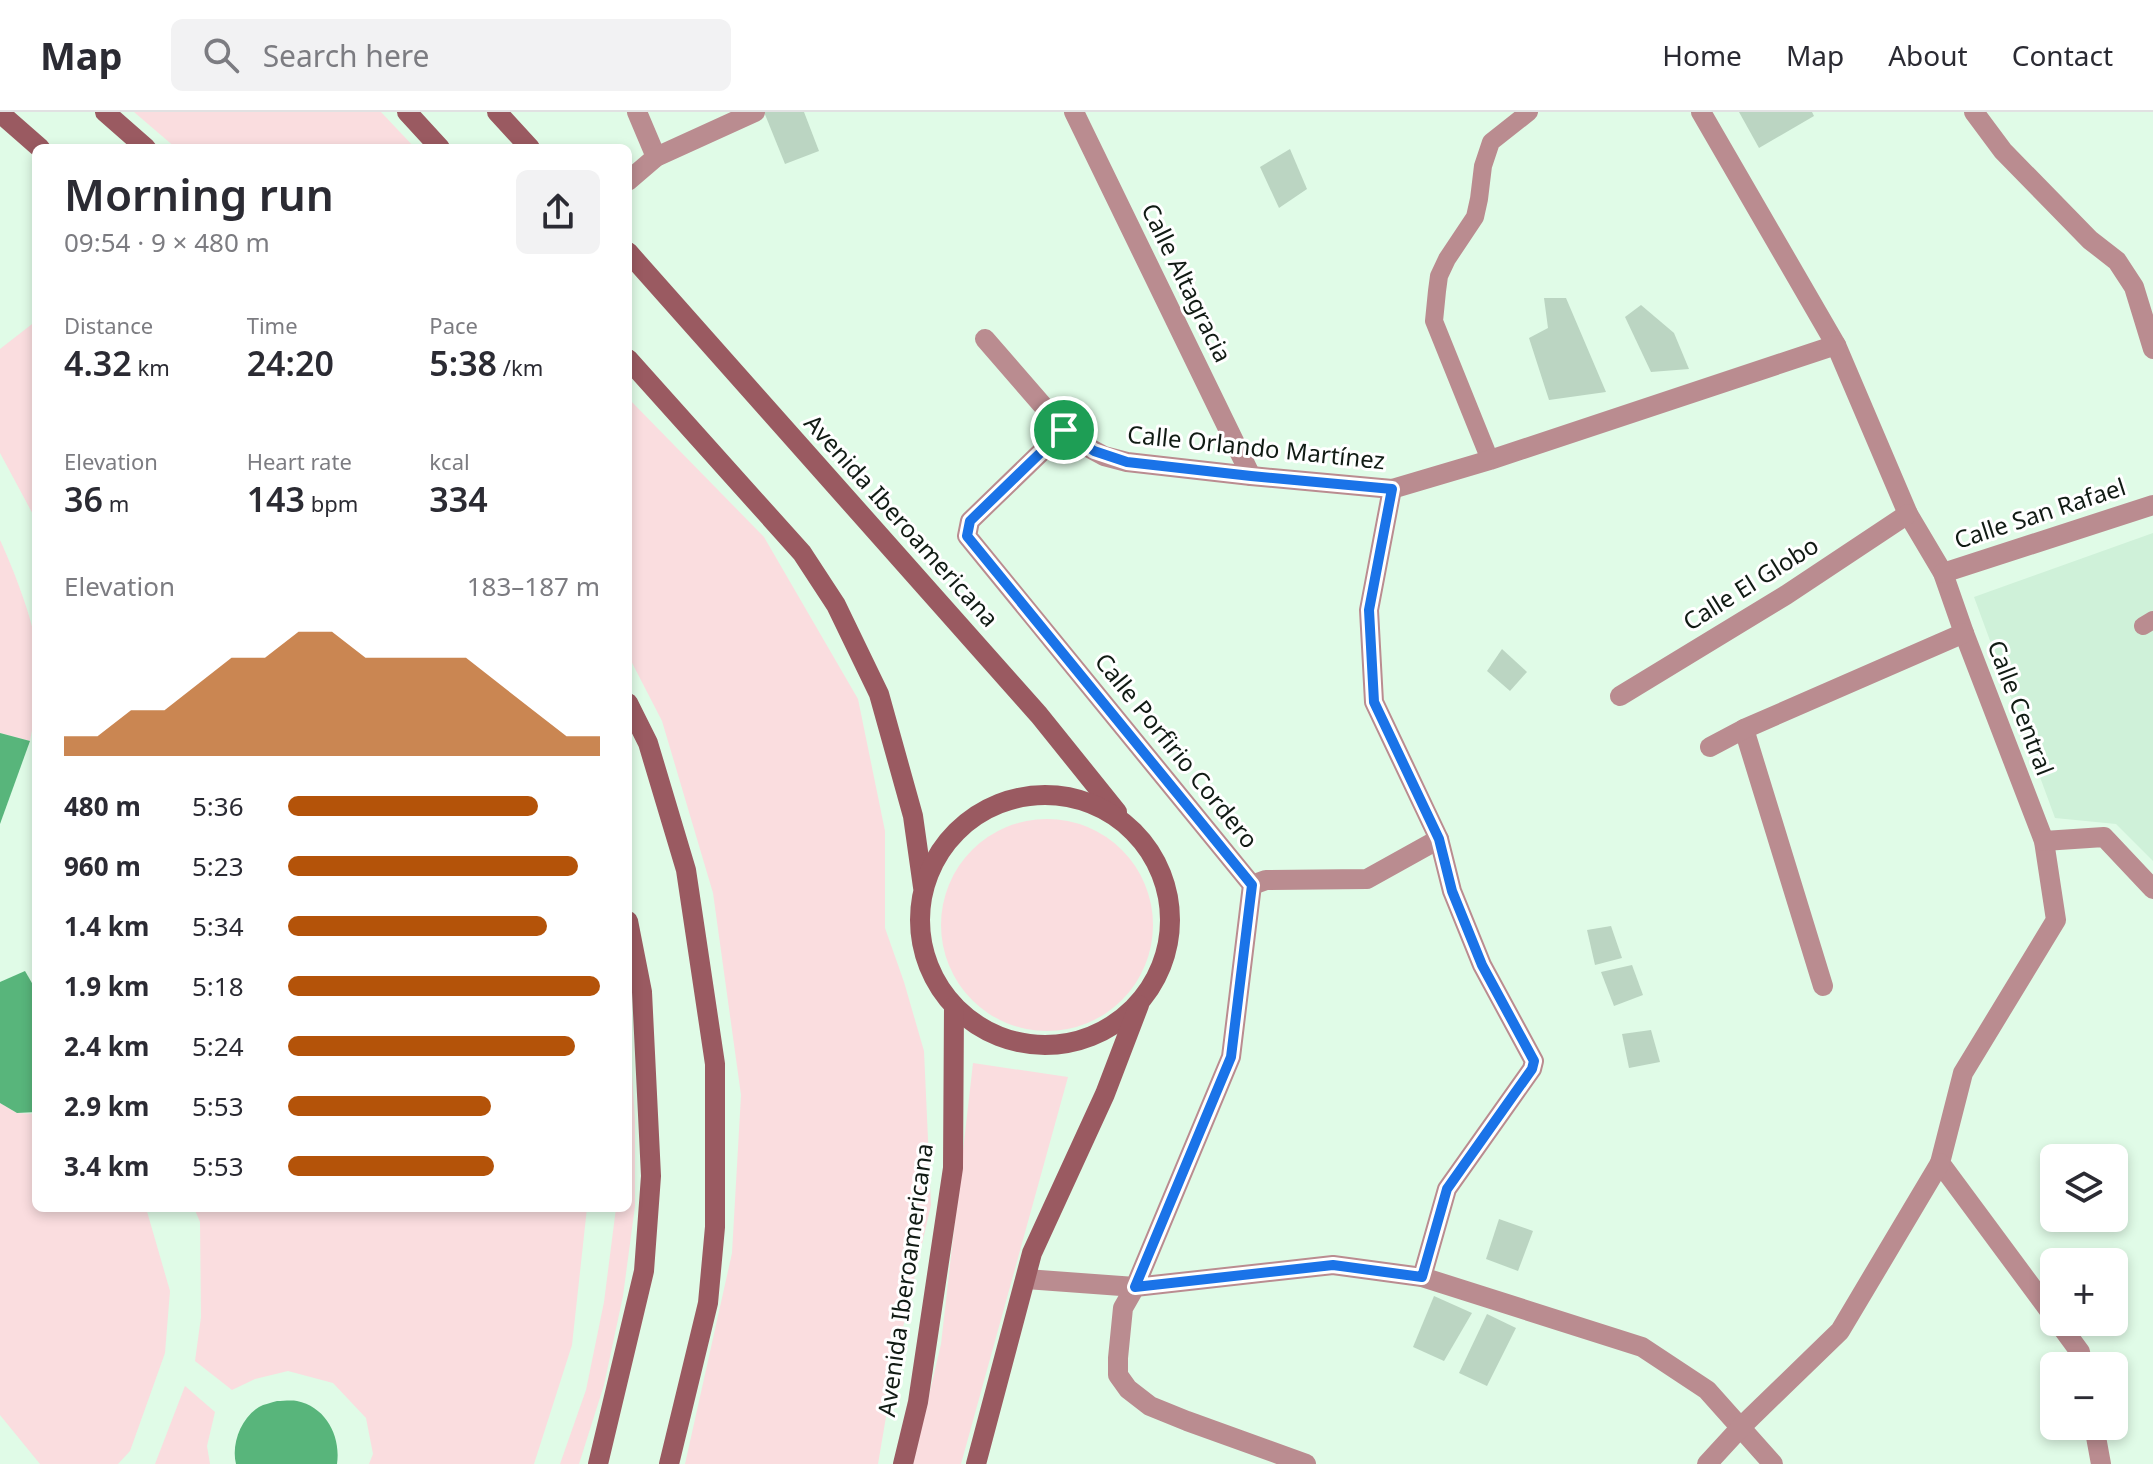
<!DOCTYPE html>
<meta charset="utf-8">
<style>
:root{--surface:#fff;--page:#f2f2f3;--text:#2b2b33;--muted:#7c7c81;--line:#e1e1e2;--accent:#b45309}
body{margin:0;font-family:"Noto Sans",sans-serif;background:var(--page);color:var(--text);height:100vh;display:flex;flex-direction:column;font-size:30px;white-space:nowrap}
*{box-sizing:border-box;margin:0}
p{font-size:26px;color:var(--muted)}
.icon{flex:none;width:44px;height:44px;fill:none;stroke:currentColor;stroke-width:2;stroke-linecap:round;stroke-linejoin:round}
.map{position:relative;flex:1;overflow:hidden}
.sheet{position:absolute;left:32px;top:32px;width:600px;height:1068px;display:flex;flex-direction:column;background:var(--surface);border-radius:12px;box-shadow:0 4px 12px #0003}
.sheet>*{flex:none}
.controls{position:absolute;left:2040px;top:1032px;display:grid;gap:16px}
.controls a{display:grid;place-items:center;width:88px;height:88px;border-radius:12px;background:var(--surface);box-shadow:0 4px 12px #0003;font-size:40px}
.pin{position:absolute;display:grid;place-items:center;width:68px;height:68px;color:#fff;margin:-34px;border:4px solid #fff;border-radius:50%;box-shadow:0 2px 8px #0007}
.round{display:grid;place-items:center;flex:none;width:84px;height:84px;border-radius:12px;background:var(--page)}
.head{display:flex;align-items:center;justify-content:space-between;height:136px;padding:0 32px}
h1{font-size:44px;font-weight:600;line-height:60px}
.figures{display:grid;grid-template-columns:repeat(3,1fr);gap:12px;height:136px;padding:8px 32px}
.figures div{display:grid;align-content:center}
.figures b{font-size:34px;font-weight:600}
.figures small{font-size:22px;font-weight:400}
.figures p{font-size:22px}
.chart{height:224px;padding:16px 32px}
.chart p{display:flex;justify-content:space-between}
.chart svg{width:100%;height:144px;margin-top:8px;fill:var(--accent);opacity:.7}
ul{padding:0 32px;list-style:none;font-size:26px}
li{display:grid;grid-template-columns:128px 96px 1fr;align-items:center;height:60px}
li i{height:20px;border-radius:10px;background:var(--accent)}
header{display:flex;align-items:center;gap:48px;box-sizing:border-box;height:112px;padding:0 40px;background:var(--surface);border-bottom:2px solid var(--line)}
header strong{font-size:38px}
nav{display:flex;gap:44px;margin-inline-start:auto;font-size:28px}
.search{width:560px;height:72px;background:var(--page);display:flex;align-items:center;gap:20px;box-sizing:border-box;padding:0 28px;border-radius:12px;color:var(--muted);font-size:30px}
.map>svg:first-child{display:block}
.built{fill:#cff1d9}
.green{fill:#fadddf}
.water{fill:#58b57b}
.building{fill:#bbd5c2}
.lines{fill:none;stroke-linecap:round;stroke-linejoin:round}
.lane{stroke:#ba8c90;stroke-width:18}
.street{stroke:#ba8c90;stroke-width:20}
.secondary{stroke:#9a5a61;stroke-width:20}
.route-casing{stroke:#fff;stroke-width:16}
.route{stroke:#1a73e8;stroke-width:10}
.labels{text-anchor:middle;stroke-width:6;stroke-linejoin:round;paint-order:stroke}
.street-label{font-size:24px;fill:#111b14;stroke:#fff}
</style>
<header>
<strong>Map</strong>
<div class="search"><svg class="icon" aria-label="search" viewBox="0 0 24 24"><circle cx="10" cy="10" r="6"/><path d="M15 15l6 6"/></svg>Search here</div>
<nav><a>Home</a><a>Map</a><a>About</a><a>Contact</a></nav>
</header>
<div class="map">
<svg width="2153" height="1352" viewBox="0 0 2153 1352">
<rect width="100%" height="100%" fill="#e0fbe7"/>
<polygon class="built" points="2153,421 2153,749 2116,712 2055,706 1974,485"/>
<g class="green">
<polygon points="134,0 381,0 415,36 176,36"/>
<polygon points="36,209 36,408 0,341 0,237"/>
<polygon points="628,286 764,425 858,587 885,719 885,816 904,870 924,939 931,1093 896,1246 878,1352 685,1352 732,1141 741,983 713,781 662,609 628,543"/>
<path d="M0,428c12,26 28,67 34,95 6,34 3,72 -4,106l-30,-8z"/>
<circle cx="1047" cy="813" r="106"/>
<polygon points="628,895 635,1009 635,1094 623,1184 604,1273 579,1352 560,1352 586,1278 604,1190 616,1096 628,1096"/>
<polygon points="973,951 1068,965 961,1352 913,1352 941,1232"/>
<polygon points="0,991 17,1001 36,1002 36,1096 146,1096 170,1179 165,1241 130,1339 118,1352 40,1352 0,1303"/>
<polygon points="194,1096 587,1096 572,1233 534,1352 369,1352 373,1342 366,1306 333,1271 288,1259 255,1267 232,1278 195,1249 201,1205 200,1110"/>
<polygon points="185,1274 215,1300 207,1334 210,1352 155,1352"/>
</g>
<g class="water">
<polygon points="0,621 30,629 0,712"/>
<polygon points="25,859 36,878 36,1000 17,1001 0,991 0,870"/>
<path d="M277,1289c6,0 14,-1 20,0 29,6 44,35 40,63h-101c-5,-20 5,-46 23,-57 5,-3 12,-4 18,-6z"/>
</g>
<g class="building">
<polygon points="764,0 804,0 819,39 785,52"/>
<polygon points="1739,0 1812,0 1814,4 1759,36"/>
<polygon points="1290,37 1307,77 1279,96 1260,55"/>
<polygon points="1544,186 1566,186 1606,280 1549,288 1529,226 1548,216"/>
<polygon points="1641,193 1674,221 1689,257 1651,260 1625,205"/>
<polygon points="1502,537 1527,560 1510,579 1487,559"/>
<polygon points="1611,814 1622,846 1595,853 1587,818"/>
<polygon points="1632,853 1643,883 1614,894 1601,860"/>
<polygon points="1651,918 1660,950 1629,956 1622,922"/>
<polygon points="1499,1107 1533,1119 1518,1159 1486,1147"/>
<polygon points="1434,1184 1472,1201 1444,1249 1413,1235"/>
<polygon points="1487,1202 1516,1216 1487,1274 1459,1261"/>
</g>
<g class="lines">
<g class="lane">
<polyline points="1490,348 1434,209 1437,179 1439,164 1447,147 1475,105 1479,87 1483,54 1491,30 1529,0"/>
<polyline points="2143,514 2153,508"/>
</g>
<g class="street">
<polyline points="637,0 656,45"/>
<polyline points="1074,0 1251,364"/>
<polyline points="1701,0 1836,233 1908,402 1943,461 1964,521 2044,729 2056,808 1963,961 1940,1051 2054,1205"/>
<polyline points="1974,0 2003,39 2090,128 2117,149 2134,175 2153,237"/>
<polyline points="628,69 656,45 755,0"/>
<polyline points="985,227 1064,318 1082,332 1104,344 1127,350 1251,364 1392,377 1490,348 1836,233"/>
<polyline points="1064,318 970,409 967,424 1252,773 1231,945 1135,1175 1123,1196 1118,1246 1118,1263 1128,1277 1150,1294 1187,1309 1306,1352"/>
<polyline points="1392,377 1369,498 1374,590 1439,727 1452,779 1482,853 1534,949 1532,957 1447,1077 1422,1165"/>
<polyline points="1943,461 2153,393"/>
<polyline points="1620,584 1786,483 1908,402"/>
<polyline points="1744,617 1823,874"/>
<polyline points="1710,635 1744,617 1964,521"/>
<polyline points="2044,729 2104,725 2153,777"/>
<polyline points="1252,773 1266,768 1367,767 1439,727"/>
<polyline points="1026,1167 1135,1175 1333,1153 1422,1165 1642,1235 1707,1278 1773,1352"/>
<polyline points="2058,1210 2080,1240 2083,1254"/>
<polyline points="2094,1314 2101,1352"/>
<polyline points="1707,1352 1741,1315 1840,1219 1940,1051"/>
</g>
<g class="secondary">
<polyline points="105,0 146,36"/>
<polyline points="407,0 440,36"/>
<polyline points="497,0 530,36"/>
<polyline points="0,1 40,36"/>
<polyline points="628,140 1039,603 1117,700"/>
<polyline points="628,247 802,441 836,493 879,582 913,704 923,775"/>
<polyline points="628,591 648,631 686,758 715,952 715,1115 708,1191 669,1352"/>
<circle cx="1045" cy="808" r="125"/>
<polyline points="598,1352 644,1159 651,1064 642,880 628,809"/>
<polyline points="903,1352 918,1290 953,1056 954,894"/>
<polyline points="976,1352 1032,1141 1105,982 1139,893"/>
</g>
</g>
<g class="lines">
<g class="route-casing">
<polygon id="route" points="1064,318 1094,339 1127,350 1251,364 1392,377 1369,498 1374,590 1439,727 1452,779 1482,853 1534,949 1532,957 1447,1077 1422,1165 1333,1153 1135,1175 1231,945 1252,773 967,424 970,409"/>
</g>
<use href="#route" class="route"/>
</g>
<g class="labels">
<g class="street-label">
<text transform="translate(1186 171) rotate(64)" y="8">Calle Altagracia</text>
<text transform="translate(1256 336) rotate(6)" y="8">Calle Orlando Martínez</text>
<text transform="translate(2040 402) rotate(-18)" y="8">Calle San Rafael</text>
<text transform="translate(901 409) rotate(48)" y="8">Avenida Iberoamericana</text>
<text transform="translate(1751 472) rotate(-32)" y="8">Calle El Globo</text>
<text transform="translate(2020 596) rotate(69)" y="8">Calle Central</text>
<text transform="translate(1176 639) rotate(51)" y="8">Calle Porfirio Cordero</text>
<text transform="translate(906 1168) rotate(-82)" y="8">Avenida Iberoamericana</text>
</g>
</g>
</svg>
<div class="controls">
<a><svg class="icon" aria-label="layers" viewBox="0 0 24 24"><path d="M12 4l9 5-9 5-9-5zM3 14l9 5 9-5"/></svg></a>
<a>+</a>
<a>−</a>
</div>
<div class="pin" style="left:1064px;top:318px;background:#1e9e55"><svg class="icon" aria-label="arrive" viewBox="0 0 24 24"><path d="M6 21V4h12l-3 4 3 4H6"/></svg></div>
<section class="sheet">
<div class="head"><div><h1>Morning run</h1><p>09:54 · 9 × 480 m</p></div><a class="round"><svg class="icon" aria-label="share" viewBox="0 0 24 24"><path d="M12 15V3M7 8l5-5 5 5M5 13v7h14v-7"/></svg></a></div>
<div class="figures">
<div><p>Distance</p><b>4.32<small> km</small></b></div>
<div><p>Time</p><b>24:20</b></div>
<div><p>Pace</p><b>5:38<small> /km</small></b></div>
</div>
<div class="figures">
<div><p>Elevation</p><b>36<small> m</small></b></div>
<div><p>Heart rate</p><b>143<small> bpm</small></b></div>
<div><p>kcal</p><b>334</b></div>
</div>
<div class="chart"><p><span>Elevation</span>183–187 m</p>
<svg viewBox="0 0 160 44" preserveAspectRatio="none"><path d="M0 44V38L10 38L20 30L30 30L40 22L50 14L60 14L70 6L80 6L90 14L100 14L110 14L120 14L130 22L140 30L150 38L160 38V44z"/></svg>
</div>
<ul>
<li><b>480 m</b>5:36<i style="width:80%"></i></li>
<li><b>960 m</b>5:23<i style="width:93%"></i></li>
<li><b>1.4 km</b>5:34<i style="width:83%"></i></li>
<li><b>1.9 km</b>5:18<i style="width:100%"></i></li>
<li><b>2.4 km</b>5:24<i style="width:92%"></i></li>
<li><b>2.9 km</b>5:53<i style="width:65%"></i></li>
<li><b>3.4 km</b>5:53<i style="width:66%"></i></li>
</ul>
</section>
</div>
